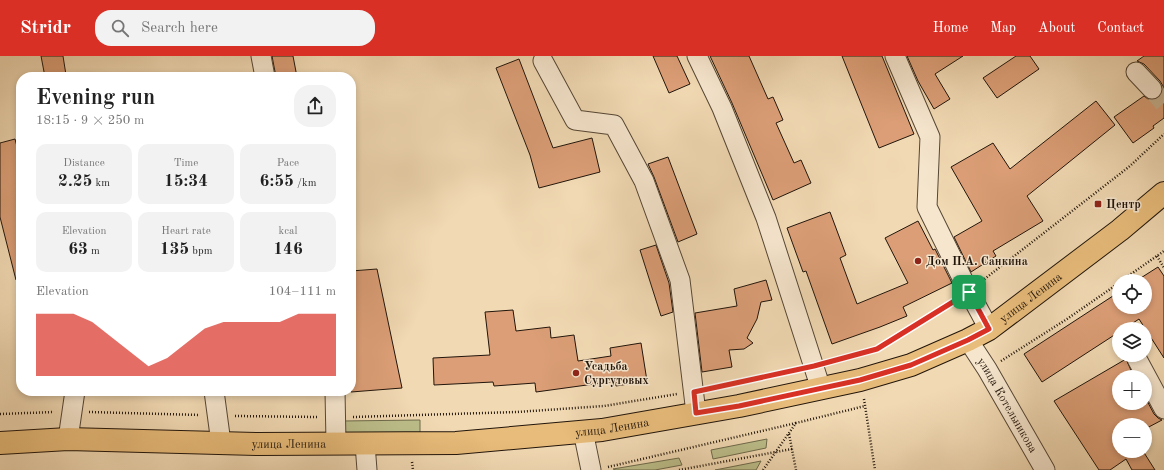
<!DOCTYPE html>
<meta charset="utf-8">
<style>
:root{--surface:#fff;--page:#f2f2f2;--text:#222;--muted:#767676;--accent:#d93025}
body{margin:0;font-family:"Old Standard TT",serif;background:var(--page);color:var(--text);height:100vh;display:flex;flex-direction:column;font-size:15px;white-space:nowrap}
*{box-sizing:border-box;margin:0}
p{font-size:13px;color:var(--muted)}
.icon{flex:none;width:22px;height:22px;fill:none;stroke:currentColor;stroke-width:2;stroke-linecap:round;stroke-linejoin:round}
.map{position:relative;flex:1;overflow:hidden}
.drawer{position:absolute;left:16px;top:16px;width:340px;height:324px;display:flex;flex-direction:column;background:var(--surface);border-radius:16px;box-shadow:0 2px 6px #0003}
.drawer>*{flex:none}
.buttons{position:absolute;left:1112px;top:218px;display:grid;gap:8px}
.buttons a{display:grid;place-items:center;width:40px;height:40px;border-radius:50%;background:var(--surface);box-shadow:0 2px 6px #0003;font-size:20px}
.pin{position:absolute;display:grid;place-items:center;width:34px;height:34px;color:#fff;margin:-17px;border-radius:8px;box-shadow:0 2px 6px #0006}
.round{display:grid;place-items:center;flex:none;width:42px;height:42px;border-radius:16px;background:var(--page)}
.headline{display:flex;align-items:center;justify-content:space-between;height:68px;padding:0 20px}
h1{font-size:22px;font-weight:700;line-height:30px}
.figures{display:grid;grid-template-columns:repeat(3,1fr);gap:6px;height:68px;padding:4px 20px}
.figures div{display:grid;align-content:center;border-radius:10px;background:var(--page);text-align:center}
.figures b{font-size:17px;font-weight:700}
.figures small{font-size:11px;font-weight:400}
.figures p{font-size:11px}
.chart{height:112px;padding:8px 20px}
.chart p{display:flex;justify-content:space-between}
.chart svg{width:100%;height:72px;margin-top:4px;fill:var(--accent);opacity:.7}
header{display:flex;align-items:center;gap:24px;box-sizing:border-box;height:56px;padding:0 20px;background:var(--accent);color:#fff}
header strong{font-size:19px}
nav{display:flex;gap:22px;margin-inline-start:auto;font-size:14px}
.search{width:280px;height:36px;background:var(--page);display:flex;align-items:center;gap:10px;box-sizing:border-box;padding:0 14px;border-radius:16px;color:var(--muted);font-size:15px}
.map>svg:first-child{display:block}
.green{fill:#bcbf8b;stroke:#6e6a4b}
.building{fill:#db9e76;stroke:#21150b}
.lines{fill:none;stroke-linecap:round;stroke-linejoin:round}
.minor-tunnel{stroke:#c7b291;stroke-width:19;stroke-dasharray:19 10;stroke-linecap:butt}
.minor-casing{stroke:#554635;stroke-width:21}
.major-casing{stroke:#21150b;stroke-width:24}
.path{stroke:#21150b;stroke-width:2.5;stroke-dasharray:1 2;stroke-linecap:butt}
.minor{stroke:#f6e6ce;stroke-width:19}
.major{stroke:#e8bc7a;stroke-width:22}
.route-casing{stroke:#fff;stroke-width:8}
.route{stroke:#d93025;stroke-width:5}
.poi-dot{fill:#8f2418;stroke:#f6e6ce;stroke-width:1.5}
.labels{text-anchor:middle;stroke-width:3;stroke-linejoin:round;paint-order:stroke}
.poi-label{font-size:12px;font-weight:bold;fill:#21150b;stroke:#f6e6ce;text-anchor:start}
.street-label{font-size:12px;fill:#21150b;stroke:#f6e6ce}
</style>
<header>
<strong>Stridr</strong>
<div class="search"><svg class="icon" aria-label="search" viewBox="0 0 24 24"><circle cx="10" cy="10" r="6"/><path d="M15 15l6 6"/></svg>Search here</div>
<nav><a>Home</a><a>Map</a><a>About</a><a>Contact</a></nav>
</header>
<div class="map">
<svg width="1164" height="414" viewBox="0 0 1164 414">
<rect width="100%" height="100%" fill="#f1d9b3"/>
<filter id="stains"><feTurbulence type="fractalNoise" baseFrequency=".005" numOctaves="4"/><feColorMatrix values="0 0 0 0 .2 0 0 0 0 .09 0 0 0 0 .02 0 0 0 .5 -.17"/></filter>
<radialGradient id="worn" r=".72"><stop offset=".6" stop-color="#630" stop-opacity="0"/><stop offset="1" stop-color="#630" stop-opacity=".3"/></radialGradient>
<g class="green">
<polygon points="420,364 420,380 347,380 342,365"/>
<polygon points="767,383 766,392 713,403 711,394"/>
<polygon points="679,402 682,409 655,414 616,414 613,413"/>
<polygon points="761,405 756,414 715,414"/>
</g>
<g class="building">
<polygon points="41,0 63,0 66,19 56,21 45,21"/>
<polygon points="272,0 293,0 297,21 276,21"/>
<polygon points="653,0 677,0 690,28 669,37"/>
<polygon points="710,0 749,0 768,43 773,41 783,64 776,67 794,107 801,104 811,127 773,144 732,47"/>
<polygon points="842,0 882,0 914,78 879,92"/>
<polygon points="907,0 963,0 935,18 950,43 934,53 918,25"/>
<polygon points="1016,0 1030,0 1039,13 997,42 983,22"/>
<polygon points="1144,0 1164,0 1164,62 1153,70 1154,72 1133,87 1114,61 1144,40 1148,43 1154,44 1160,41 1163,36 1163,30 1160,25 1144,8 1137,5"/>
<polygon points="519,3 553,92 592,82 600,116 539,132 530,99 496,12"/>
<polygon points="1096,45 1115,69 1027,140 1043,165 993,195 996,200 971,216 954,181 982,165 951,111 993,87 1010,113"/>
<polygon points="15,83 21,106 21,223 16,224 0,161 0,87"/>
<polygon points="668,101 697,178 678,186 654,121 648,108"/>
<polygon points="830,156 846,199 840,202 857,248 908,227 885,182 918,165 933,194 935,193 952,227 903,251 907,260 880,271 832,288 806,215 803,216 787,172"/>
<polygon points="656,189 669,227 673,256 661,260 640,194"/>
<polygon points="1158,211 1164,220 1164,302 1139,263 1124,273 1119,273 1119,276 1042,326 1024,298 1119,236 1119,251 1145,251 1145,225 1136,225"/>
<polygon points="377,213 402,332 351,336 351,215"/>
<polygon points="766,224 772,244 761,246 757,263 747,282 753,287 744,293 729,294 732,311 702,316 695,257 737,250 734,233"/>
<polygon points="513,254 516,275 550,271 551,282 574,279 578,305 611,300 610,292 641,287 647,325 616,330 616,325 536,336 535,327 494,330 493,326 434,329 433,302 490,299 485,256"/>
<polygon points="1126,303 1134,321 1119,321 1119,347 1145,347 1145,341 1154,358 1158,362 1162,364 1145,373 1145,369 1119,369 1119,395 1143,395 1155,414 1132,414 1126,403 1110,414 1099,414 1054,345"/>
</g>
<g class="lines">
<polyline class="minor-tunnel" points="1152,33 1164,47"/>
<g class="minor-casing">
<g id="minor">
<polyline points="261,0 265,21"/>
<polyline points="697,0 722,52 766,162 821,333"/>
<polyline points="895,0 930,81 927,151 969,236 989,273"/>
<polyline points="543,5 575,64 614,69 644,125 680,224 696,357"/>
<polyline points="1136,16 1152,33"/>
<path id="s1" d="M968,284l19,29 58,101"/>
<polyline points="1137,303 1164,353"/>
<polyline points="214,335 221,387"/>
<polyline points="335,335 336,387"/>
<polyline points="583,375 591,414"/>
<polyline points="68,383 75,335"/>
<polyline points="365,388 367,414"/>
</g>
</g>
<g class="major-casing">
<g id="major">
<path id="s2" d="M0,387l68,-4 190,5 198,-1 146,-13 137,-24 121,-26 51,-15 57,-25 21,-11 131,-99 44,-37"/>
</g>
</g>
<g class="path">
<polyline points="1157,200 1164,212"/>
<polyline points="982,225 1130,110 1164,78"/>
<polyline points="1121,225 1164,195"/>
<polyline points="830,305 877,293 954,245"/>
<polyline points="1001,305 1067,263 1119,227"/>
<polyline points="711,332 796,314"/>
<polyline points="864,343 875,414"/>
<polyline points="89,356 200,359"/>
<polyline points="0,358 54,356"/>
<polyline points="235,360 318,361"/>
<polyline points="353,361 517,356 604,350 677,338"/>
<polyline points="789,378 796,414"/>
<polyline points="412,406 413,414"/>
<polyline points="608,411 796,367"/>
<polyline points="679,414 792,393"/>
<polyline points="763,414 796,367 865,350"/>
</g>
<use href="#minor" class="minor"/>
<use href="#major" class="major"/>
</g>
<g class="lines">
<g class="route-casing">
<polygon id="route" points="969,236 989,273 968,284 911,309 860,324 739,350 696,357 694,336 814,310 877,293"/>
</g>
<use href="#route" class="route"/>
</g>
<g class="poi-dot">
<rect x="1094" y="144" width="8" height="8" rx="2"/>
<circle cx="918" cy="205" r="4"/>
<circle cx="576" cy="317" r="4"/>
</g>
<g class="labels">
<g class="poi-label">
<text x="1106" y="152">Центр</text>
<text x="926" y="209">Дом П.А. Санкина</text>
<text x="584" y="314">Усадьба<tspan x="584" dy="14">Сургутовых</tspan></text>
</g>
<g class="street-label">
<text dy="4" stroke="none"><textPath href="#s2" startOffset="1057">улица Ленина</textPath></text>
<text dy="4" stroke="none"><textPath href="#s1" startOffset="76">улица Котельникова</textPath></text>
<text dy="4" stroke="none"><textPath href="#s2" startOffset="613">улица Ленина</textPath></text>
<text dy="4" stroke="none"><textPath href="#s2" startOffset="289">улица Ленина</textPath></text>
</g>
</g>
<rect width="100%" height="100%" filter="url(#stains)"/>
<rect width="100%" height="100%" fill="url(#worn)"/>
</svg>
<div class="buttons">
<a><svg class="icon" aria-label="locate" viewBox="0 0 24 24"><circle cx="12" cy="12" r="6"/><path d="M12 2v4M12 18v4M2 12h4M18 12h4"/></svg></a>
<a><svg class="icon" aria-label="layers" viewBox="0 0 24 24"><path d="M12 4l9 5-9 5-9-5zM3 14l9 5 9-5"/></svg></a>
<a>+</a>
<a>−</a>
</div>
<div class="pin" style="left:969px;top:236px;background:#1e9e55"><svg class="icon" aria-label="arrive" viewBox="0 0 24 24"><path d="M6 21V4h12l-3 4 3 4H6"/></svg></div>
<section class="drawer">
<div class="headline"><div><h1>Evening run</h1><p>18:15 · 9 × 250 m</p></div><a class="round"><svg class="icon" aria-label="share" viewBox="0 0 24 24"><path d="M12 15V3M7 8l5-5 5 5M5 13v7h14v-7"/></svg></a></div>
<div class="figures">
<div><p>Distance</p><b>2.25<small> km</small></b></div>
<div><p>Time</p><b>15:34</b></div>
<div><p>Pace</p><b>6:55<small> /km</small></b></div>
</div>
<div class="figures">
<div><p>Elevation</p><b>63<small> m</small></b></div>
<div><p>Heart rate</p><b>135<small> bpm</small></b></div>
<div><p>kcal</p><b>146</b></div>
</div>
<div class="chart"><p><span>Elevation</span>104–111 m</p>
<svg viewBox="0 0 160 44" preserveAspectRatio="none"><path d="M0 44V6L10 6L20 6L30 11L40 20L50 29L60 38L70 33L80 24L90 15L100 11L110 11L120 11L130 11L140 6L150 6L160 6V44z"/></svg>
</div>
</section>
</div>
